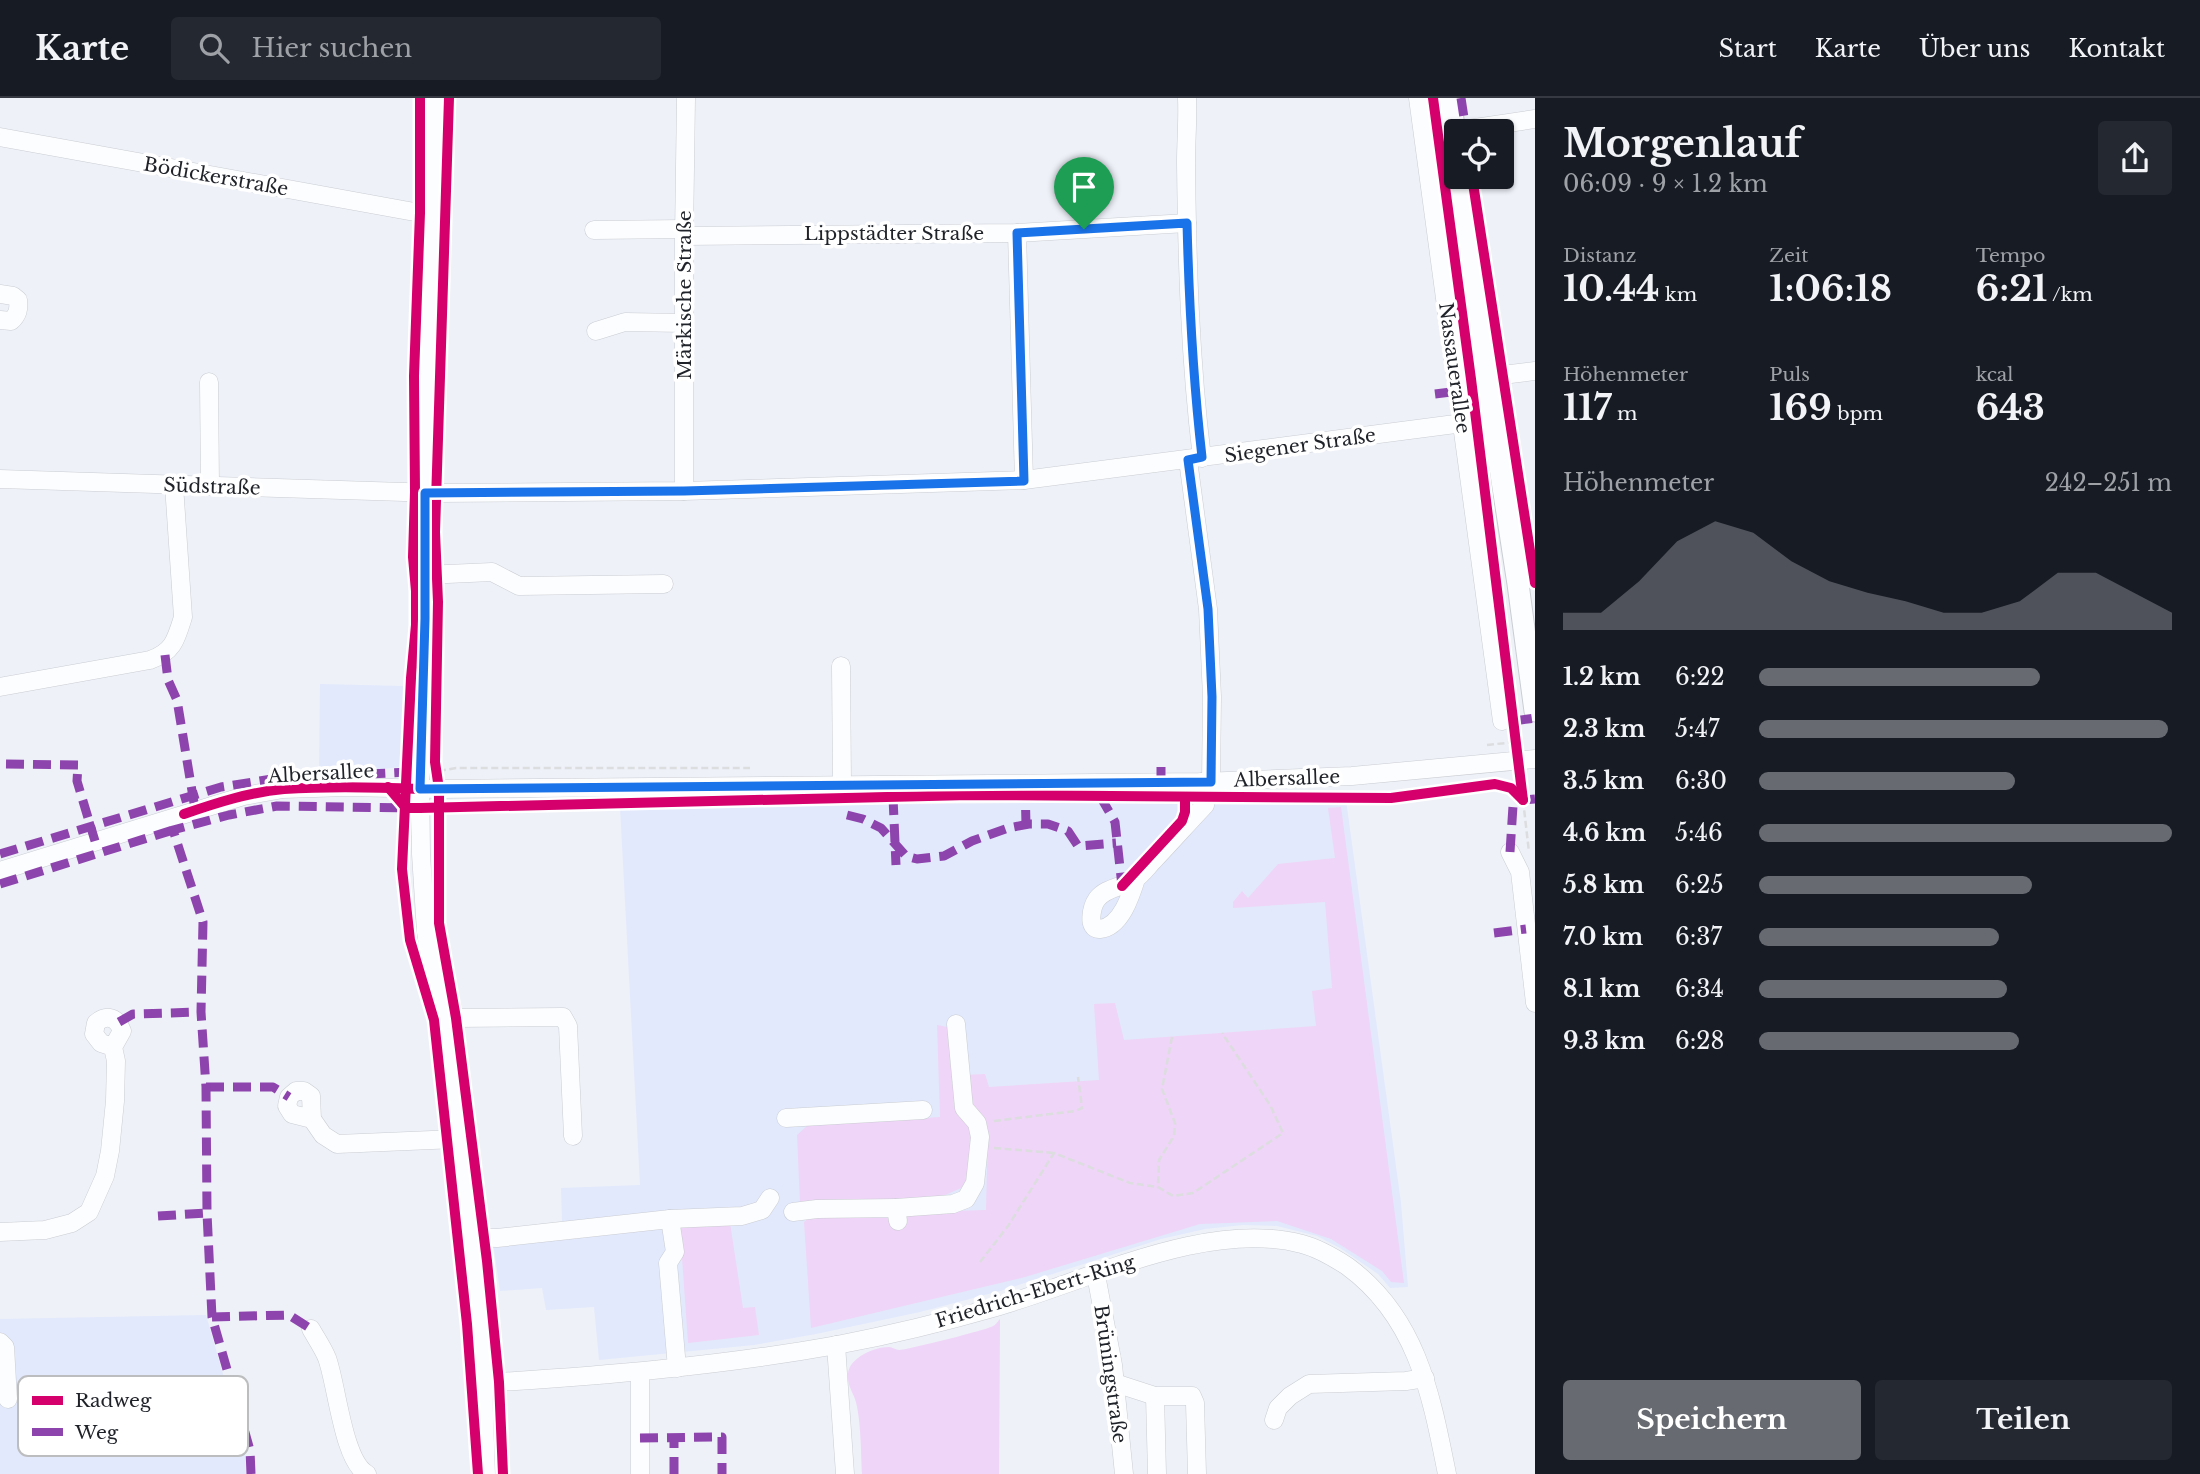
<!DOCTYPE html>
<html lang="de">
<meta charset="utf-8">
<style>
:root{--surface:#171b24;--page:#242831;--text:#f1f3f6;--muted:#9ea1a6;--line:#363941;--accent:#676a71}
body{margin:0;font-family:"Libre Baskerville",serif;background:var(--page);color:var(--text);height:100vh;display:flex;flex-direction:column;font-size:26px;white-space:nowrap}
*{box-sizing:border-box;margin:0}
p{font-size:23px;color:var(--muted)}
.icon{flex:none;width:38px;height:38px;fill:none;stroke:currentColor;stroke-width:2;stroke-linecap:round;stroke-linejoin:round}
.map{position:relative;flex:1;overflow:hidden}
.drawer{display:flex;flex-direction:column;background:var(--surface);width:665px}
.drawer>*{flex:none}
.buttons{position:absolute;left:1444px;top:21px;display:grid;gap:14px}
.buttons a{display:grid;place-items:center;width:70px;height:70px;border-radius:7px;background:var(--surface);box-shadow:0 2px 5px #0004;font-size:35px}
.pin{position:absolute;display:grid;place-items:center;width:60px;height:60px;color:#fff;margin:-72px -30px;border-radius:50% 50% 50% 0;rotate:-45deg;box-shadow:0 0 7px #0007}
.pin .icon{rotate:45deg}
.round{display:grid;place-items:center;flex:none;width:74px;height:74px;border-radius:7px;background:var(--page)}
.headline{display:flex;align-items:center;justify-content:space-between;height:119px;padding:0 28px}
h1{font-size:38px;font-weight:700;line-height:52px}
.stats{display:grid;grid-template-columns:repeat(3,1fr);gap:10px;height:119px;padding:7px 28px}
.stats div{display:grid;align-content:center}
.stats b{font-size:35px;font-weight:700}
.stats small{font-size:19px;font-weight:400}
.stats p{font-size:19px}
.chart{height:196px;padding:14px 28px}
.chart p{display:flex;justify-content:space-between}
.chart svg{width:100%;height:126px;margin-top:7px;fill:var(--accent);opacity:.7}
.action{display:flex;gap:14px;margin-top:auto;padding:14px 28px}
.action a{flex:1;height:80px;border-radius:7px;background:var(--accent);color:#fff;font-size:28px;font-weight:700;line-height:80px;text-align:center}
.action a+a{background:var(--page);color:var(--text)}
ul{padding:0 28px;list-style:none;font-size:23px}
li{display:grid;grid-template-columns:112px 84px 1fr;align-items:center;height:52px}
li i{height:18px;border-radius:9px;background:var(--accent)}
header{display:flex;align-items:center;gap:42px;box-sizing:border-box;height:98px;padding:0 35px;background:var(--surface);border-bottom:2px solid var(--line)}
header strong{font-size:33px}
nav{display:flex;gap:38px;margin-inline-start:auto;font-size:24px}
.search{width:490px;height:63px;background:var(--page);display:flex;align-items:center;gap:18px;box-sizing:border-box;padding:0 24px;border-radius:7px;color:var(--muted);font-size:26px}
main{display:flex;flex:1;min-height:0}
.map>svg:first-child{display:block}
.built{fill:#e2e9fc}
.green{fill:#efd5f7}
.lines{fill:none;stroke-linecap:round;stroke-linejoin:round}
.minor-casing{stroke:#cacdd3;stroke-width:19}
.major-casing{stroke:#cacdd3;stroke-width:23}
.path{stroke:#dcdddf;stroke-width:2.5;stroke-dasharray:7 3.5;stroke-linecap:butt}
.minor{stroke:#fcfdfe;stroke-width:18}
.major{stroke:#fcfdfe;stroke-width:21}
.quiet{stroke:#8e44ad;stroke-width:9;stroke-dasharray:18 9;stroke-linecap:butt}
.cycleway-casing{stroke:#fff;stroke-width:15}
.cycleway{stroke:#d6006c;stroke-width:10}
.route-casing{stroke:#fff;stroke-width:14}
.route{stroke:#1a73e8;stroke-width:9}
.labels{text-anchor:middle;stroke-width:7;stroke-linejoin:round;paint-order:stroke}
.street-label{font-size:19px;fill:#1f2229;stroke:#fff}
.key{fill:#fff;stroke:#bcbdbf;stroke-width:2}
.key-label{font-size:19px;fill:#1f2229}
</style>
<header>
<strong>Karte</strong>
<div class="search"><svg class="icon" aria-label="search" viewBox="0 0 24 24"><circle cx="10" cy="10" r="6"/><path d="M15 15l6 6"/></svg>Hier suchen</div>
<nav><a>Start</a><a>Karte</a><a>Über uns</a><a>Kontakt</a></nav>
</header>
<main>
<div class="map">
<svg width="1535" height="1376" viewBox="0 0 1535 1376">
<rect width="100%" height="100%" fill="#eef1f8"/>
<g class="built">
<polygon points="320,586 403,588 402,653 399,669 376,672 319,674"/>
<polygon points="1346,702 1401,1105 1408,1189 1390,1190 1378,1176 1340,1150 1317,1138 1277,1128 1243,1127 1205,1131 1161,1141 1000,1193 920,1214 816,1236 754,1247 599,1262 594,1209 546,1212 542,1190 500,1193 491,1131 562,1125 561,1090 640,1087 620,709"/>
<polygon points="206,1217 245,1353 246,1376 0,1376 0,1221"/>
</g>
<g class="green">
<polygon points="1341,709 1404,1185 1391,1184 1382,1173 1331,1141 1277,1123 1200,1126 1025,1179 811,1230 804,1124 812,1117 986,1112 988,1034 968,1005 965,977 985,976 989,989 1099,982 1094,906 1115,905 1124,942 1316,928 1312,893 1332,890 1325,804 1233,810 1233,804 1242,793 1248,800 1278,766 1335,760 1328,710"/>
<polygon points="937,927 947,929 951,940 971,1030 972,1075 961,1090 934,1102 800,1105 797,1037 807,1028 940,1019"/>
<polygon points="730,1125 743,1210 755,1209 759,1237 688,1245 680,1130"/>
<path d="M1000,1221l-1,155h-137c-1,-20 -1,-57 -7,-75 -3,-8 -8,-15 -7,-25 1,-16 26,-27 41,-27 3,0 7,3 10,3 7,0 88,-20 94,-24 3,-1 5,-5 7,-7z"/>
</g>
<g class="lines">
<g class="minor-casing">
<g id="minor">
<polyline points="434,0 430,283 423,449 425,521 420,673 421,756 426,834 431,868 444,922 456,1041 476,1200 483,1285 486,1376"/>
<path d="M1187,0c1,22 -1,43 -1,64 1,99 4,198 16,296"/>
<polyline points="1418,0 1502,623"/>
<polyline points="1455,33 1535,21"/>
<polyline points="0,39 420,115 432,116"/>
<polyline points="594,132 684,131"/>
<polyline points="1017,135 1024,382"/>
<polyline points="684,138 1017,135 1187,125"/>
<path d="M0,196l13,2 5,4c1,9 0,15 -7,21l-11,-1"/>
<polyline points="596,233 625,224 684,225"/>
<polyline points="1486,279 1535,273"/>
<polyline points="209,284 210,388"/>
<polyline points="1188,362 1208,511 1212,599 1211,684"/>
<polyline points="0,381 436,395 684,393 1024,382 1463,325"/>
<polyline points="684,393 684,138 686,0"/>
<polyline points="425,477 492,474 519,488 664,486"/>
<polyline points="841,568 842,686"/>
<path d="M0,589l150,-27c23,-8 26,-20 33,-43l-9,-132"/>
<polyline points="1510,754 1520,774 1535,905"/>
<polyline points="0,773 244,698 283,691 346,689 439,691 1202,684 1352,678 1535,661"/>
<path d="M1136,781c-5,16 -15,48 -36,50 -14,1 -8,-23 -3,-30 9,-12 27,-12 38,-20 7,-4 13,-13 19,-19 17,-18 34,-37 51,-55l-3,-23"/>
<polyline points="444,922 456,920 563,919 568,928 573,1038"/>
<polyline points="786,1020 923,1012"/>
<polyline points="312,1021 292,1016 287,1008 289,999 296,993 304,993 311,998 312,1021 323,1037 337,1046 456,1041"/>
<polyline points="896,1110 953,1106 966,1101 975,1085 980,1039 977,1025 964,1010 956,926"/>
<polyline points="793,1114 817,1111 896,1110 898,1123"/>
<polyline points="670,1121 675,1154 668,1165 677,1270"/>
<path d="M0,1134l45,-2 27,-7 17,-11 16,-36 5,-25 5,-50 1,-40 -3,-14 9,-16c-5,-14 -15,-17 -26,-8l-2,11 7,9 12,4"/>
<polyline points="468,1139 497,1140 670,1121 742,1118 762,1112 770,1100"/>
<polyline points="1096,1177 1113,1267 1124,1376"/>
<path d="M311,1231c5,9 12,19 16,29 10,27 16,103 40,116"/>
<polyline points="0,1244 5,1249 8,1301"/>
<polyline points="836,1247 845,1376"/>
<polyline points="640,1274 640,1376"/>
<path d="M483,1285c118,-7 237,-17 354,-38 53,-10 107,-23 159,-38 92,-26 210,-88 306,-63 16,4 31,13 45,22 70,51 84,128 100,208"/>
<polyline points="1115,1285 1155,1298 1192,1298 1195,1305 1197,1376"/>
<polyline points="1155,1298 1157,1376"/>
<polyline points="1274,1322 1278,1310 1290,1298 1309,1286 1406,1283 1425,1280"/>
</g>
</g>
<g class="major-casing">
<g id="major">
<polyline points="1450,0 1456,43"/>
<polyline points="1461,79 1486,279 1518,486 1535,613"/>
</g>
</g>
<g class="path">
<polyline points="1487,647 1515,644"/>
<polyline points="439,673 456,670 750,670"/>
<polyline points="1523,702 1529,754"/>
<polyline points="1172,939 1162,991 1175,1025 1174,1038 1159,1062 1158,1089 1173,1098 1193,1095 1283,1035 1270,1007 1222,935"/>
<polyline points="994,1023 1075,1013 1082,1010 1078,979"/>
<polyline points="994,1050 1054,1055"/>
<polyline points="980,1164 1008,1128 1054,1055 1130,1085 1158,1089"/>
</g>
<use href="#minor" class="minor"/>
<use href="#major" class="major"/>
<g class="quiet">
<polyline points="1461,0 1466,33"/>
<polyline points="1435,296 1458,293"/>
<polyline points="165,557 168,582 177,602 194,705"/>
<polyline points="1514,623 1535,620"/>
<polyline points="6,666 78,667 77,683 95,743"/>
<polyline points="1161,669 1161,698"/>
<polyline points="1025,685 1026,727"/>
<polyline points="1100,698 1115,724 1122,788"/>
<polyline points="893,699 896,767"/>
<polyline points="847,717 863,721 881,730 906,758 917,761 944,758 972,743 1008,730 1029,726 1048,726 1068,733 1078,748 1116,745"/>
<polyline points="1510,754 1513,708 1523,702 1535,701"/>
<polyline points="0,756 221,689 272,681 408,674"/>
<polyline points="0,786 173,732 177,726"/>
<polyline points="1494,835 1526,831"/>
<polyline points="119,924 133,916 201,914"/>
<polyline points="206,989 273,989 289,999"/>
<polyline points="158,1118 207,1115"/>
<polyline points="212,1219 289,1217 311,1231"/>
<polyline points="640,1340 722,1339 722,1376"/>
<polyline points="251,1376 250,1352 212,1219 207,1115 206,989 201,914 203,824 173,732 229,717 277,708 406,710"/>
<polyline points="673,1376 674,1376 674,1339"/>
</g>
<g class="cycleway-casing">
<g id="cycleway">
<polyline points="420,0 420,115 414,278 415,394 413,459 416,493 416,527 411,580 402,771 410,842 434,922 467,1226 478,1376"/>
<polyline points="449,0 435,434 438,504 435,664 439,691 439,825 456,920 487,1163 499,1284 503,1376"/>
<polyline points="1433,0 1471,281 1523,702"/>
<polyline points="1472,79 1535,485"/>
<polyline points="388,689 406,710 420,710 970,697 1391,700 1495,686 1511,690 1523,702"/>
<path d="M184,716c32,-11 66,-22 100,-25 45,-3 91,-2 136,0"/>
<polyline points="1122,788 1182,723 1185,714 1185,699"/>
</g>
</g>
<use href="#cycleway" class="cycleway"/>
</g>
<g class="lines">
<g class="route-casing">
<path id="route" d="M1187,125c2,79 6,156 15,234l-14,3 20,149 4,88 -1,85 -791,7 5,-170v-126l259,-2 340,-10 -7,-248z"/>
</g>
<use href="#route" class="route"/>
</g>
<g class="labels">
<g class="street-label">
<text transform="translate(216 78) rotate(10)" y="7">Bödickerstraße</text>
<text x="894" y="142">Lippstädter Straße</text>
<text transform="translate(684 197) rotate(-90)" y="7">Märkische Straße</text>
<text transform="translate(1455 270) rotate(82)" y="7">Nassauerallee</text>
<text transform="translate(1300 347) rotate(-8)" y="7">Siegener Straße</text>
<text transform="translate(212 388) rotate(2)" y="7">Südstraße</text>
<text transform="translate(321 675) rotate(-3)" y="7">Albersallee</text>
<text transform="translate(1287 680) rotate(-2)" y="7">Albersallee</text>
<text transform="translate(1035 1193) rotate(-17)" y="7">Friedrich-Ebert-Ring</text>
<text transform="translate(1111 1276) rotate(82)" y="7">Brüningstraße</text>
</g>
</g>
<rect x="18" y="1278" width="230" height="80" rx="10" class="key"/>
<rect x="32" y="1298" width="31" height="9" fill="#d6006c"/>
<rect x="32" y="1330" width="31" height="8" fill="#8e44ad"/>
<g class="key-label">
<text x="75" y="1309">Radweg</text>
<text x="75" y="1341">Weg</text>
</g>
</svg>
<div class="buttons">
<a><svg class="icon" aria-label="locate" viewBox="0 0 24 24"><circle cx="12" cy="12" r="6"/><path d="M12 2v4M12 18v4M2 12h4M18 12h4"/></svg></a>
</div>
<div class="pin" style="left:1084px;top:131px;background:#1e9e55"><svg class="icon" aria-label="arrive" viewBox="0 0 24 24"><path d="M6 21V4h12l-3 4 3 4H6"/></svg></div>
</div>
<section class="drawer">
<div class="headline"><div><h1>Morgenlauf</h1><p>06:09 · 9 × 1.2 km</p></div><a class="round"><svg class="icon" aria-label="share" viewBox="0 0 24 24"><path d="M12 15V3M7 8l5-5 5 5M5 13v7h14v-7"/></svg></a></div>
<div class="stats">
<div><p>Distanz</p><b>10.44<small> km</small></b></div>
<div><p>Zeit</p><b>1:06:18</b></div>
<div><p>Tempo</p><b>6:21<small> /km</small></b></div>
</div>
<div class="stats">
<div><p>Höhenmeter</p><b>117<small> m</small></b></div>
<div><p>Puls</p><b>169<small> bpm</small></b></div>
<div><p>kcal</p><b>643</b></div>
</div>
<div class="chart"><p><span>Höhenmeter</span>242–251 m</p>
<svg viewBox="0 0 160 44" preserveAspectRatio="none"><path d="M0 44V38L10 38L20 27L30 13L40 6L50 10L60 20L70 27L80 31L90 34L100 38L110 38L120 34L130 24L140 24L150 31L160 38V44z"/></svg>
</div>
<ul>
<li><b>1.2 km</b>6:22<i style="width:68%"></i></li>
<li><b>2.3 km</b>5:47<i style="width:99%"></i></li>
<li><b>3.5 km</b>6:30<i style="width:62%"></i></li>
<li><b>4.6 km</b>5:46<i style="width:100%"></i></li>
<li><b>5.8 km</b>6:25<i style="width:66%"></i></li>
<li><b>7.0 km</b>6:37<i style="width:58%"></i></li>
<li><b>8.1 km</b>6:34<i style="width:60%"></i></li>
<li><b>9.3 km</b>6:28<i style="width:63%"></i></li>
</ul>
<div class="action"><a>Speichern</a><a>Teilen</a></div>
</section>
</main>
